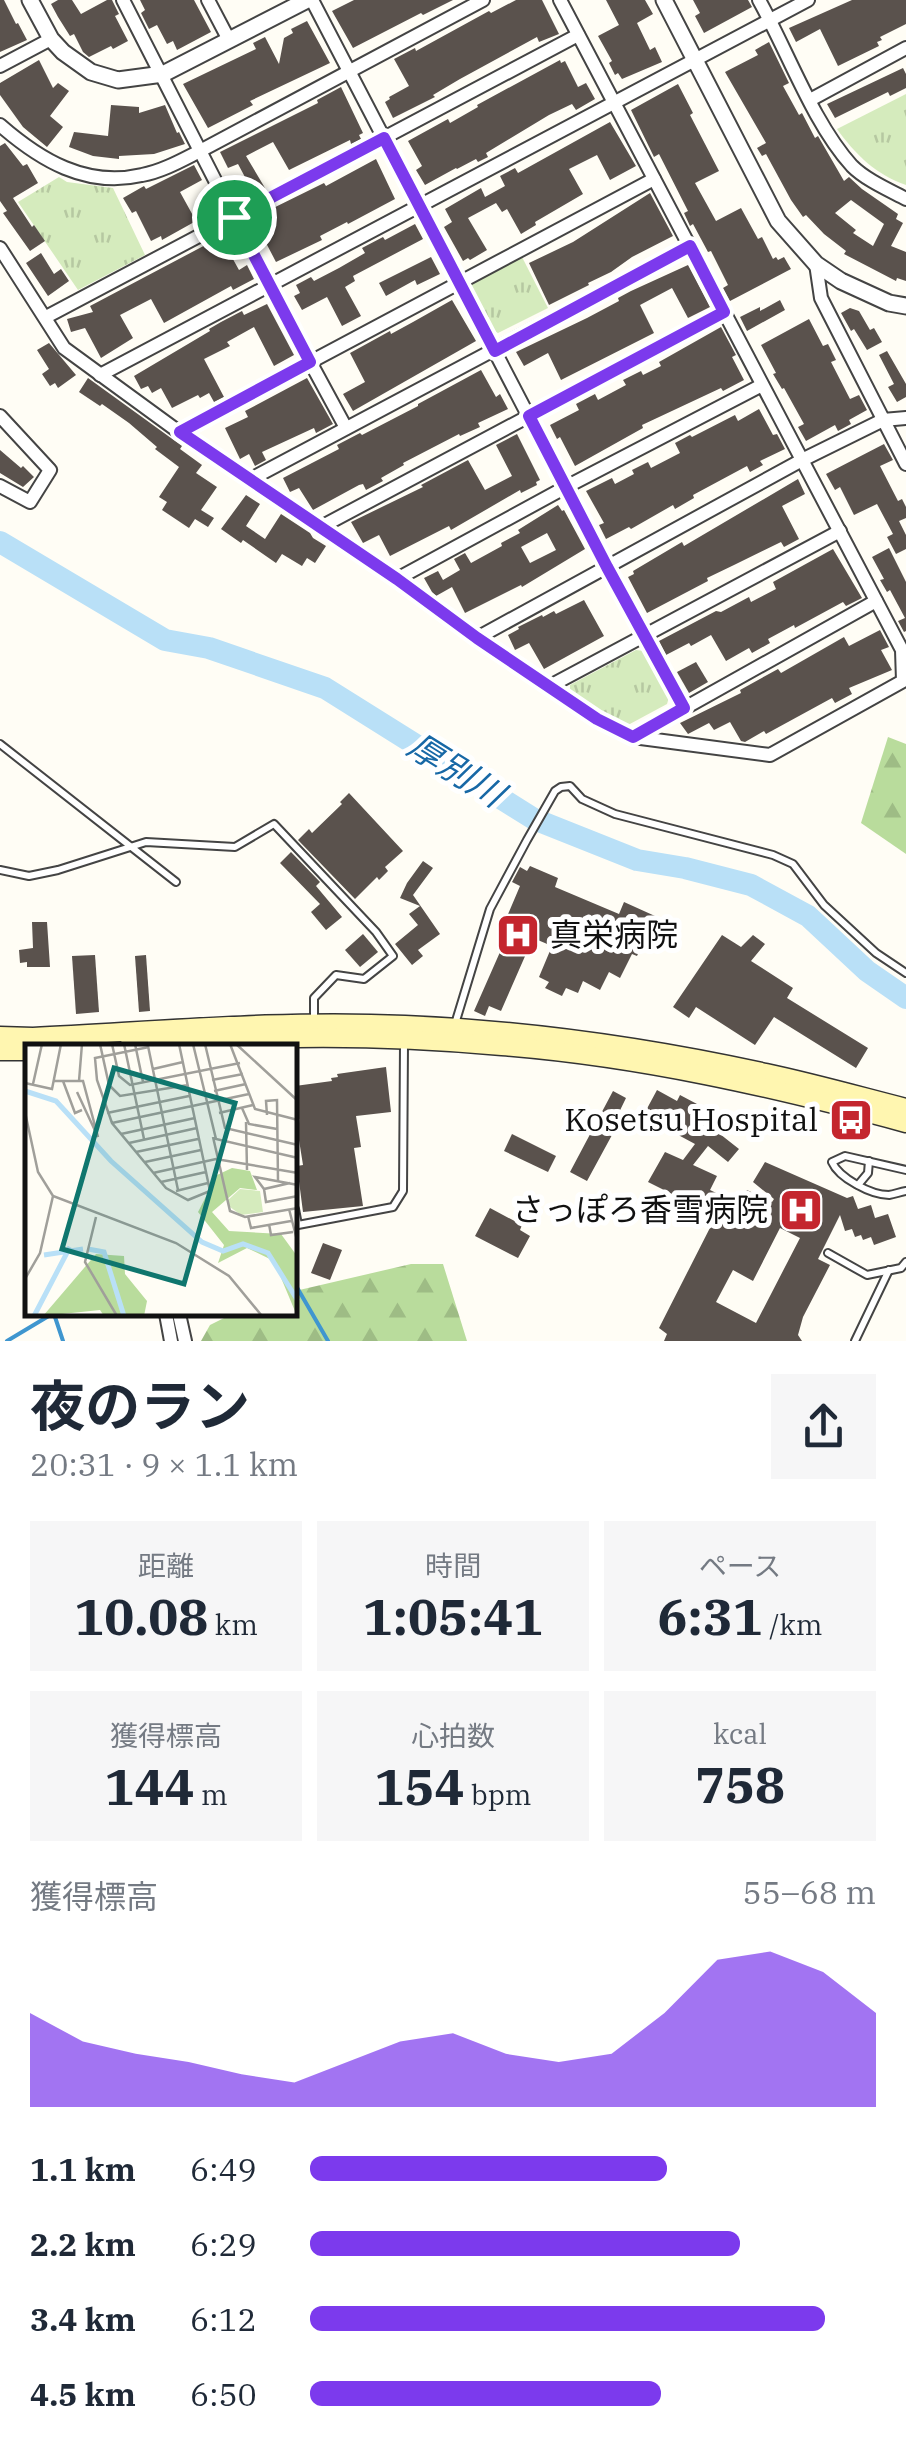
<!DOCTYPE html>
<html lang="ja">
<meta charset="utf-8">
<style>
:root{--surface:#fff;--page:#f6f6f7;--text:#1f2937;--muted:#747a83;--accent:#7c3aed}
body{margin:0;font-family:"IBM Plex Serif","Noto Sans JP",serif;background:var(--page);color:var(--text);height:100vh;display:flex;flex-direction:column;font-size:38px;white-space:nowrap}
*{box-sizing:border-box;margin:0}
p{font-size:32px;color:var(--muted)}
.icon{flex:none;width:55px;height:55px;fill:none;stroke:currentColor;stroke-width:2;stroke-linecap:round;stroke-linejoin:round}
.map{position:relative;height:1341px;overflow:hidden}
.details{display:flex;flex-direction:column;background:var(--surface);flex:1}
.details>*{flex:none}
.pin{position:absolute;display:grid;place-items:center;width:85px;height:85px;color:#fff;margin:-42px;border:5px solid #fff;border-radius:50%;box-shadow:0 2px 10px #0007}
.round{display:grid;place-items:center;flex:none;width:105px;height:105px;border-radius:0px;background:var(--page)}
.head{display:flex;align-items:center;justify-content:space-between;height:170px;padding:0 30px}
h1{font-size:55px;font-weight:700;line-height:75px}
.figures{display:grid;grid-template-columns:repeat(3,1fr);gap:15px;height:170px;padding:10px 30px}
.figures div{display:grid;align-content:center;border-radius:0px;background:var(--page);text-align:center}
.figures b{font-size:50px;font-weight:700}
.figures small{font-size:28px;font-weight:400}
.figures p{font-size:28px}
.chart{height:280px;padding:20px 30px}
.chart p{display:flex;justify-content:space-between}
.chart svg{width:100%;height:180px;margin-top:10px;fill:var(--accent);opacity:.7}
ul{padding:0 30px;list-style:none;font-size:32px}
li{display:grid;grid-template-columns:160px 120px 1fr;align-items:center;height:75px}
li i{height:25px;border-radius:12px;background:var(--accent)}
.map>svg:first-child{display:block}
.forest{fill:url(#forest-firs)}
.park{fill:url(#park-tufts)}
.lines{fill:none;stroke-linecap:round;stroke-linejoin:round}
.stream{stroke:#3f96cf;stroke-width:4}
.river{stroke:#b9e0f7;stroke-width:22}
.building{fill:#5a524d;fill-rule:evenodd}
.service-casing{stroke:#444;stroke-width:10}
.minor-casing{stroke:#444;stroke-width:16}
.tertiary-casing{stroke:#444;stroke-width:19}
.secondary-casing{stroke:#333;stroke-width:21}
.service{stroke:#fff;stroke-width:6}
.minor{stroke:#fff;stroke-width:12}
.tertiary{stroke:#fff;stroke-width:15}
.secondary{stroke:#fff6b0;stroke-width:18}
.route-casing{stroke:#fff;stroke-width:20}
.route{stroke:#7c3aed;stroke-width:12}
.labels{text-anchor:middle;stroke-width:10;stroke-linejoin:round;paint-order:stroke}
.poi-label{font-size:32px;fill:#111;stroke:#fff;text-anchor:end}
.water-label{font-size:35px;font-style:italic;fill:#1768a6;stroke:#fff}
.inset-river{fill:none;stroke:#b9e0f7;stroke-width:5}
.inset-road{fill:none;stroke:#a09f9a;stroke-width:2.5}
.view{fill:#0f766e;fill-opacity:0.15;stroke:#0f766e;stroke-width:5}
.inset-edge{fill:none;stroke:#111;stroke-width:5}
</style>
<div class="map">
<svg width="906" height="1341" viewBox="0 0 906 1341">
<defs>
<pattern id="forest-firs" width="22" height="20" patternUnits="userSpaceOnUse" patternTransform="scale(2.5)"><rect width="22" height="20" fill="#b9dc9c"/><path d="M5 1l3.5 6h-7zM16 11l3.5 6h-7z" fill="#9ebc85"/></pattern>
<pattern id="park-tufts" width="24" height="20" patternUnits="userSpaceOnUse" patternTransform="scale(2.5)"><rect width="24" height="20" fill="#d5ebbd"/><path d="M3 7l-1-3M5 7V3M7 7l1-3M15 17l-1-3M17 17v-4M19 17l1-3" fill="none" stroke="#b6c8a1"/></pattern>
</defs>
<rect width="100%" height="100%" fill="#fffdf5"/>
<g class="forest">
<polygon points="888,737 906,744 906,854 861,823"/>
<polygon points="411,1264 443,1264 467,1341 201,1341 210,1325 232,1314 295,1314 295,1291"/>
</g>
<g class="park">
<path d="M906,94v91c-30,-10 -51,-31 -69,-56z"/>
<polygon points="59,177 67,182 113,188 145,255 78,290 18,202"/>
<polygon points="522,257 548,308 498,333 494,331 471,286 473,281"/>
<polygon points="636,650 644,651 669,697 667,704 628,725 599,715 570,695 570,685"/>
</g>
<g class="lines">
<g class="stream">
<polyline points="295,1284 328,1341"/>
<polyline points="54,1314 63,1341"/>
<polyline points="7,1341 52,1314"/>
</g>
<polyline class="river" points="0,542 165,640 209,648 325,688 534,819 637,860 685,868 751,885 808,916 867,971 906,998"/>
</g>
<g class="building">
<polygon points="0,0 4,0 16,24 18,23 27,40 0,52"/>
<polygon points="58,0 72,0 81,14 107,0 112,0 119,14 115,16 128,41 113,49 111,46 89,57 83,52 74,34 70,36 58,17 51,4"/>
<polygon points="140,0 194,0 211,32 177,50 173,41 167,44 157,25 149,29 141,13 145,10"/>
<polygon points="354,0 453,0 423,15 421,13 353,48 332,11"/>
<polygon points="516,0 542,0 559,34 539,42 537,37 460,79 433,95 435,97 393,118 385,102 390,99 389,97 409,86 394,59 415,48 416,51 489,11 491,13"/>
<polygon points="606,0 645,0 653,14 637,23 650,50 655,47 662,62 622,79 618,73 615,75 609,63 612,61 598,36 619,25"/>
<polygon points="693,0 748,0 752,7 704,33 695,16 700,13"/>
<polygon points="852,0 906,0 906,24 880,37 882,40 877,42 879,46 838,66 820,29 796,42 789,28"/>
<polygon points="307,21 330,63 250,101 253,105 208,128 183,84 256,49 253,43 265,37 279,64 284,38 293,33 291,29"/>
<path d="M769,42l20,41 -6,3 16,29 3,-2 13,25 3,-2 26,45 5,-4 13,12 36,25 -2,5 7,4 -12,23 15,6v29l-9,-3 -1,3 -52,-27 2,-3 -22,-17 -18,-19 -3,2 -12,-17 -25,-46 -4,2 -5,-8 9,-5 -41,-71 33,-17 -3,-5zM851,200l33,24 -11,22 -20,-13 3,-3 -21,-17z"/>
<polygon points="39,60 53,88 58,83 69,91 50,116 63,127 47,147 23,127 0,95 0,83"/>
<polygon points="560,60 561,63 565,61 578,87 586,83 595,99 576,110 572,104 549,115 486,153 488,157 478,162 476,159 457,169 456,168 425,185 416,170 422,166 408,141 448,119 450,123 478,107 477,105"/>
<polygon points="903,68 906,74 906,88 890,96 888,92 835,118 827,104"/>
<polygon points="678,84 693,113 690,115 719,171 695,183 716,221 741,208 758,239 762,237 773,259 776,257 778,260 784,257 791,269 730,301 723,288 728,285 711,251 708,252 693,224 690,226 684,213 688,211 659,154 654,157 631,110"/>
<polygon points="341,87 363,133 359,135 361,139 351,144 350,140 289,170 273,142 246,156 265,188 254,194 238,164 228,168 220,152 318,103 317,100"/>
<polygon points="111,105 139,107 139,113 165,105 177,133 179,132 185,144 154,154 119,156 119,159 93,156 69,147 74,132 108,136"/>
<polygon points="610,122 636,166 610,180 597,155 569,169 583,194 535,222 536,225 521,234 507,209 502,212 496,203 468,218 487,250 470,260 468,258 463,261 444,227 452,222 445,209 481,188 485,197 505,186 500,176 515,168 518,173"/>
<polygon points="5,143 23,166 27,164 38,183 13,198 32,227 34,225 45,241 30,251 3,213 7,211 0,201 0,146"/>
<polygon points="376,159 395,199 348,224 347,222 320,236 322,240 276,262 253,218 324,183 326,186"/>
<polygon points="194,165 202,180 180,192 196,221 162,240 161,236 151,241 136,211 132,213 123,198 144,186 146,189"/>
<polygon points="650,193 673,236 632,257 611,272 588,283 589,285 549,305 529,263 573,242"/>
<polygon points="415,224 423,239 353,276 355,281 345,287 361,316 342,326 327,297 302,310 294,296 300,293 296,285 311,277 314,281 339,268 365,253 362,248 383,237 385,240"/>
<polygon points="230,232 238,248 229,252 239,270 247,265 254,279 233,290 231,286 164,323 151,299 120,315 133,338 101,358 85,328 71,332 67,319 93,312 90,306"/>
<polygon points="41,253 54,274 61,269 69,281 48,296 26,263"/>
<polygon points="431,257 440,274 417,285 415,280 386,296 379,283"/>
<polygon points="688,265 710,307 688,318 672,288 640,305 654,333 561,380 548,353 524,366 516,352 587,318 619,301 618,298 631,291"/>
<polygon points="452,300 476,341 353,411 343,394 365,382 350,353 390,331 391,334 413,322"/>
<polygon points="780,300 785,310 747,331 740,317 760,307 760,311"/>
<polygon points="267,304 294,355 274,366 254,327 227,342 230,346 204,359 224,397 214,402 209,393 200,398 198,395 172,408 161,388 152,393 148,386 141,389 134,376 210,331 209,329 221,322 242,311 244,315"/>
<polygon points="850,308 859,311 870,330 874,328 882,342 867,350 854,329 851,331 841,313"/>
<polygon points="809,319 823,346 828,344 836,360 831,362 850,399 859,395 867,410 849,420 851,424 838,431 835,425 806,441 798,427 804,424 784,388 782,389 773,374 776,373 761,345"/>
<polygon points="721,327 736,355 732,357 744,380 723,391 721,388 642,425 643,428 575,466 560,437 557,439 550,425 579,410 576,404 595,394 598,400 626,385 623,380 641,371 643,375 661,366 659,362"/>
<polygon points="49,343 76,375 58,388 55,383 50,386 42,374 49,369 37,350"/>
<polygon points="887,351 906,384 906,397 897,402 888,387 894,384 879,355"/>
<polygon points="481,370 496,397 500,394 508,409 478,423 480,427 460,436 459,434 403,463 404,465 381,478 383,481 366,490 363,484 359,485 313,510 299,488 290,492 283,478 339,449 337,445 360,433 362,435 418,406 418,404"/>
<polygon points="88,378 182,446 180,449 202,465 196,473 217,487 201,510 214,518 208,527 195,519 189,528 162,510 167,502 159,497 179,467 155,449 157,447 129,423 102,404 100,406 79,392"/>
<polygon points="307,378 333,424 316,433 314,428 262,452 266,460 255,466 249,454 240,459 225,428 248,417 245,411"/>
<polygon points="759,409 773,435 777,434 785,449 760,461 763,465 750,472 747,466 693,495 694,498 675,509 673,505 631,529 629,527 606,539 599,525 604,523 586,491 612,478 615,484 634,474 632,470 648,462 651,468 680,453 675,443 690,435 692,437 735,415 738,421"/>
<polygon points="517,434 540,480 536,482 537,485 521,493 520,490 451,530 449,526 390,556 379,535 363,543 351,522 423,487 421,485 468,460 485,490 512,476 496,445"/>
<polygon points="884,444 893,460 880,466 898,501 902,499 906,507 906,518 899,521 906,535 906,549 896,554 887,537 893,534 877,504 854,515 840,487 835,490 826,474"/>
<polygon points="0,450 21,468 23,466 34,477 23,487 0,473"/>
<polygon points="798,479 805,494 782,506 799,539 784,547 781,542 734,565 707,578 708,581 647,613 628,577 634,574 633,571 682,542 684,546"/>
<polygon points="246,495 260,504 246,526 265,539 281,514 310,533 313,538 326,546 315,563 307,558 302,566 282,554 276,563 243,540 241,543 221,529"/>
<path d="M558,505l4,6 2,-1 21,39 -63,38 -1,-2 -56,28 -13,-26 -16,9 -4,-4 -8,-14 14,-7 5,9 17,-10 -6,-11 11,-6 6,10 31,-17 -1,-3 19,-10 -2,-3zM547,533l9,17 -26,13 -9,-16z"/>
<polygon points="889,548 906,582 906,631 904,632 898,621 905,618 890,590 887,592 880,580 884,579 872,557"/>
<polygon points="833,549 862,598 846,606 843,602 795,628 794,625 768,639 770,643 752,653 749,648 726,661 711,635 691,646 689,643 666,655 659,641 716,611 721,612 749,597 751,602 776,589 773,582"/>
<polygon points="584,600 604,636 544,669 529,643 515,650 508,635 519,629 518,627 542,615 543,617 554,611 556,614"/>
<polygon points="880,630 889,647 881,650 892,670 849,688 852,694 835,703 832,698 766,734 764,731 745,742 741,741 730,722 714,730 709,723 688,734 680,723 741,693 740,690 778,669 781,673 844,637 849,646"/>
<polygon points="696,662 708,682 689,693 677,672"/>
<polygon points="349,793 403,851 385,867 388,871 379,880 377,877 355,899 298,840 309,829 312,833 342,804 340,802"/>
<polygon points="291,852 320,882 316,886 342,917 326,930 311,912 320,904 280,863"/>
<polygon points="423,861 433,868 413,895 440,934 418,950 423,956 412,965 395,944 418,925 409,914 420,906 400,898 407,883"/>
<polygon points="530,866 558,878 555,887 619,914 624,902 655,916 637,956 632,954 620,978 609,972 600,990 583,981 578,993 566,988 562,996 545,988 549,982 539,977 552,946 533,938 501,1011 489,1006 485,1016 474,1011 504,943 497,940 520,886 512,882 520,867 527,871"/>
<polygon points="32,922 47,922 50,967 27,967 27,962 20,963 19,950 33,948"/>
<polygon points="363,934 378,952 360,967 345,950"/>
<polygon points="722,935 741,947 753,935 765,944 751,961 793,988 787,998 868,1048 856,1068 774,1017 755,1045 696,1007 689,1018 673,1007"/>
<polygon points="95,955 99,1012 76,1014 72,956"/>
<polygon points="146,955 150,1011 139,1012 135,956"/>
<polygon points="386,1067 391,1112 356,1116 361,1147 354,1148 363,1206 303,1212 297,1166 303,1165 295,1115 295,1086 332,1081 331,1078 338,1077 337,1074"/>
<path d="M657,1090l20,11 3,-6 17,9 -5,8 47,37 -11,13 -20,-16 -15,19 24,11 -7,14 29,14 8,-14 25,12 2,-3 -21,-17 12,-20 82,36 6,-2 5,13 13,-4 4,13 13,-4 8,23 -22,8 -3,-8 -8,3 -2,-5 -6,2 -3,-8 -7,2 -5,-16 -22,44 12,6 -27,52 -5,18 4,6h-138l3,-7 -8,-6 57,-112 -68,-34 17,-30 18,8 12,-16 -52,-28zM780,1228l20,10 -44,85 -40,-21 17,-32 20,11z"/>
<polygon points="613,1091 626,1098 609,1133 612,1135 587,1181 570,1172"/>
<polygon points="512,1134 556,1156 548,1172 504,1151"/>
<polygon points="490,1208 522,1225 520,1230 530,1236 518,1258 475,1236"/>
<polygon points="323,1243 342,1250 330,1280 311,1273"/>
</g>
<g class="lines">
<g class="service-casing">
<g id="service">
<polyline points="0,744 176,882"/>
<polyline points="0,870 29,876 58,870 146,842 235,847 274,824 376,932 393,956 364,979 336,975 314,998 314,1021"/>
<polyline points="455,1024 490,909 527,840 555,791 561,787 570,786 582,799 615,814 773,855 793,864 824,905 876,953 906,973"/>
<path d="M906,1170l-61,-14 -13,6c7,16 39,33 57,33 6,-1 11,-3 17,-4"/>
<polyline points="858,1185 868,1173 869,1161"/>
<polyline points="295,1209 298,1225 393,1207 403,1191 404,1044"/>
<polyline points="828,1253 867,1275 901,1268 906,1262"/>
<polyline points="855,1341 889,1270"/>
</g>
</g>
<g class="minor-casing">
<g id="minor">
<polyline points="123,0 269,286 346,428"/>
<polyline points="208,0 229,40"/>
<polyline points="312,0 607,567 684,708"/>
<path d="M759,0c29,52 54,123 93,166 14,14 37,24 54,33"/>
<polyline points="0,66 51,39"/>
<polyline points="810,100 906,48"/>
<path d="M0,125c40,35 86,63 142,50 21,-4 40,-15 58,-24l283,-151"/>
<polyline points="0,248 64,348 179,432 397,579 477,638 597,719 633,737 770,755 903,681 902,650 560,0"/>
<polyline points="816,264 821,298 906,464"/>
<polyline points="46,317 578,35"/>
<polyline points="100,375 808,0"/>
<polyline points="0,416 50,470 30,502 0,486"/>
<polyline points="179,432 654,179"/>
<polyline points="249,480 689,246"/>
<polyline points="319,528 724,312"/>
<polyline points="397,579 566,487 762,385"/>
<polyline points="477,638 802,460 883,420 906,418"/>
<polyline points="550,686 840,531"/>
<polyline points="633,737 876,601"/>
<polyline points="166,1314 171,1341"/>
<polyline points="179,1314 185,1341"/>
</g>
</g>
<g class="tertiary-casing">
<g id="tertiary">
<polyline points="30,0 51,39 63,52 91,72 118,80 163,74 307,0"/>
<polyline points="664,0 778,221 816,264 841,281 889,303 906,306"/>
</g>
</g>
<g class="secondary-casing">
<g id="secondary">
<path d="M0,1036l33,1c124,-6 248,-18 372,-12 121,5 242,22 361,48 47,10 93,23 140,35"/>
<path d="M129,1046c56,-3 112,-8 168,-8 68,-1 137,2 205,8 139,11 270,41 404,77"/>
<polyline points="0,1051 28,1051"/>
</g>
</g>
<use href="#service" class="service"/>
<use href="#minor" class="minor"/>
<use href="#tertiary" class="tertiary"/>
<use href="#secondary" class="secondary"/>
</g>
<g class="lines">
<g class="route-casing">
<polygon id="route" points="384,138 495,351 690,246 724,312 529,416 607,567 684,708 633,737 597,719 477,638 397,579 180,432 310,362 234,217"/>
</g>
<use href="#route" class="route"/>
</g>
<defs>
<g id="hospital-square" transform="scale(2.25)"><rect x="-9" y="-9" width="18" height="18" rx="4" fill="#c4262e" stroke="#fff"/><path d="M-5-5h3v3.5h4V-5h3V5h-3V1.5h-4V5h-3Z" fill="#fff"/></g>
<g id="bus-square" transform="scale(2.25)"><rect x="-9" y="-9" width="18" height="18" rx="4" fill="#c4262e" stroke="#fff"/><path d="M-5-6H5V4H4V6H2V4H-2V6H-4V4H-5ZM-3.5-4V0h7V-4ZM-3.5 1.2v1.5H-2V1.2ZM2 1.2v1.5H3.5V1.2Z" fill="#fff"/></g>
</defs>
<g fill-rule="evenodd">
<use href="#hospital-square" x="518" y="935"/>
<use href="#bus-square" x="851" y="1120"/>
<use href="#hospital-square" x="801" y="1210"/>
</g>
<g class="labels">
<g class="poi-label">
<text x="550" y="946" text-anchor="start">真栄病院</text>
<text x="818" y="1131">Kosetsu Hospital</text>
<text x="768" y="1221">さっぽろ香雪病院</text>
</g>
<g class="water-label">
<text transform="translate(456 770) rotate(32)" y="12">厚別川</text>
</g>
</g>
<g transform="translate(25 1044)">
<rect width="272" height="272" fill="#fffdf5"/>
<path d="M207,124l18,3 7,19 -17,-2 -28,24 17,19 52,3 16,22v60l-23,-55 -27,-13 -29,15 6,-18 -26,-33 19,-37zM71,210l28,2 1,18 22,27 -3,15h-40l-4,-6 -57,6z" fill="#b9dc9c"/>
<path d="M215,145l20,2 3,21 -22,3 -11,-8 -3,-6z" fill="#d5ebbd"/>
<path class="inset-river" d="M0,47l31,10 55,60 91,81 21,9 20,-7 25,9 30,48M63,205l16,3 20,64M19,211l39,-6M9,272l36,-69"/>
<path class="inset-road" d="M75,0l9,41 11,11 68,-11M87,0l7,32 11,9 110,-22M99,0l20,95M110,0l8,38M168,0l23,95 82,19M180,0l20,84 73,17M205,0l25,65 43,11 -1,15M211,0l62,57M123,2l30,144M124,3l-54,11 2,22 15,43 54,65 22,12 22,-9 -31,-147M128,25l30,-7M187,36l31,-6M28,37h30l15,56 -21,-45M38,37l12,32 7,-3M54,37l3,-37M0,39l27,6 9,-45M8,40l9,-40M189,47l32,-7M217,64l7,16 28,5M0,68l13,60 15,24 123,47 53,33 33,40M82,69l82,-17M194,69l34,-8M242,71l-1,-14 11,-1 1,81M221,78l1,48M87,79l137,-29M96,90l74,-16M188,93l17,74 15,6 53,-9M104,99l68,-15M111,108l62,-13M120,118l56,-12M128,129l63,-14 82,14M136,138l45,-10M265,139l-26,6 -9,-12 43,8M239,145l2,13 32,-6M151,147l32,-8M264,165l9,35M223,172l3,12 40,-7M71,173l-11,45 32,54M244,180l2,11 22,-3M0,235l15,-26 13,-57"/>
<path class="view" d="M89,24l121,35 -51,181 -122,-35z"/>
<rect width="272" height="272" class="inset-edge"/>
</g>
</svg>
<div class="pin" style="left:234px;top:217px;background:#1e9e55"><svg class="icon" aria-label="arrive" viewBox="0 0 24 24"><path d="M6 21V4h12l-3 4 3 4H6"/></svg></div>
</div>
<section class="details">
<div class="head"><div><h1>夜のラン</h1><p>20:31 · 9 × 1.1 km</p></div><a class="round"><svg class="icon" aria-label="share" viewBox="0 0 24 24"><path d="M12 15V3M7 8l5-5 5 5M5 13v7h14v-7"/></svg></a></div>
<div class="figures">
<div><p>距離</p><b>10.08<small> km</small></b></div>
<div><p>時間</p><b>1:05:41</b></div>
<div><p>ペース</p><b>6:31<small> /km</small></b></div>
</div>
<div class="figures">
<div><p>獲得標高</p><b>144<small> m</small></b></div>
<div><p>心拍数</p><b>154<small> bpm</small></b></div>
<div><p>kcal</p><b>758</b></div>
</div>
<div class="chart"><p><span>獲得標高</span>55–68 m</p>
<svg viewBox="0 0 160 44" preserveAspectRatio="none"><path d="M0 44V21L10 28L20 31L30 33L40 36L50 38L60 33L70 28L80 26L90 31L100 33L110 31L120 21L130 8L140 6L150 11L160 21V44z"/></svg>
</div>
<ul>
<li><b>1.1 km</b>6:49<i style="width:63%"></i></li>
<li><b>2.2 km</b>6:29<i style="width:76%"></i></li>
<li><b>3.4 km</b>6:12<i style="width:91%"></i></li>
<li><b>4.5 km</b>6:50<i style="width:62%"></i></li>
</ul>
</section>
